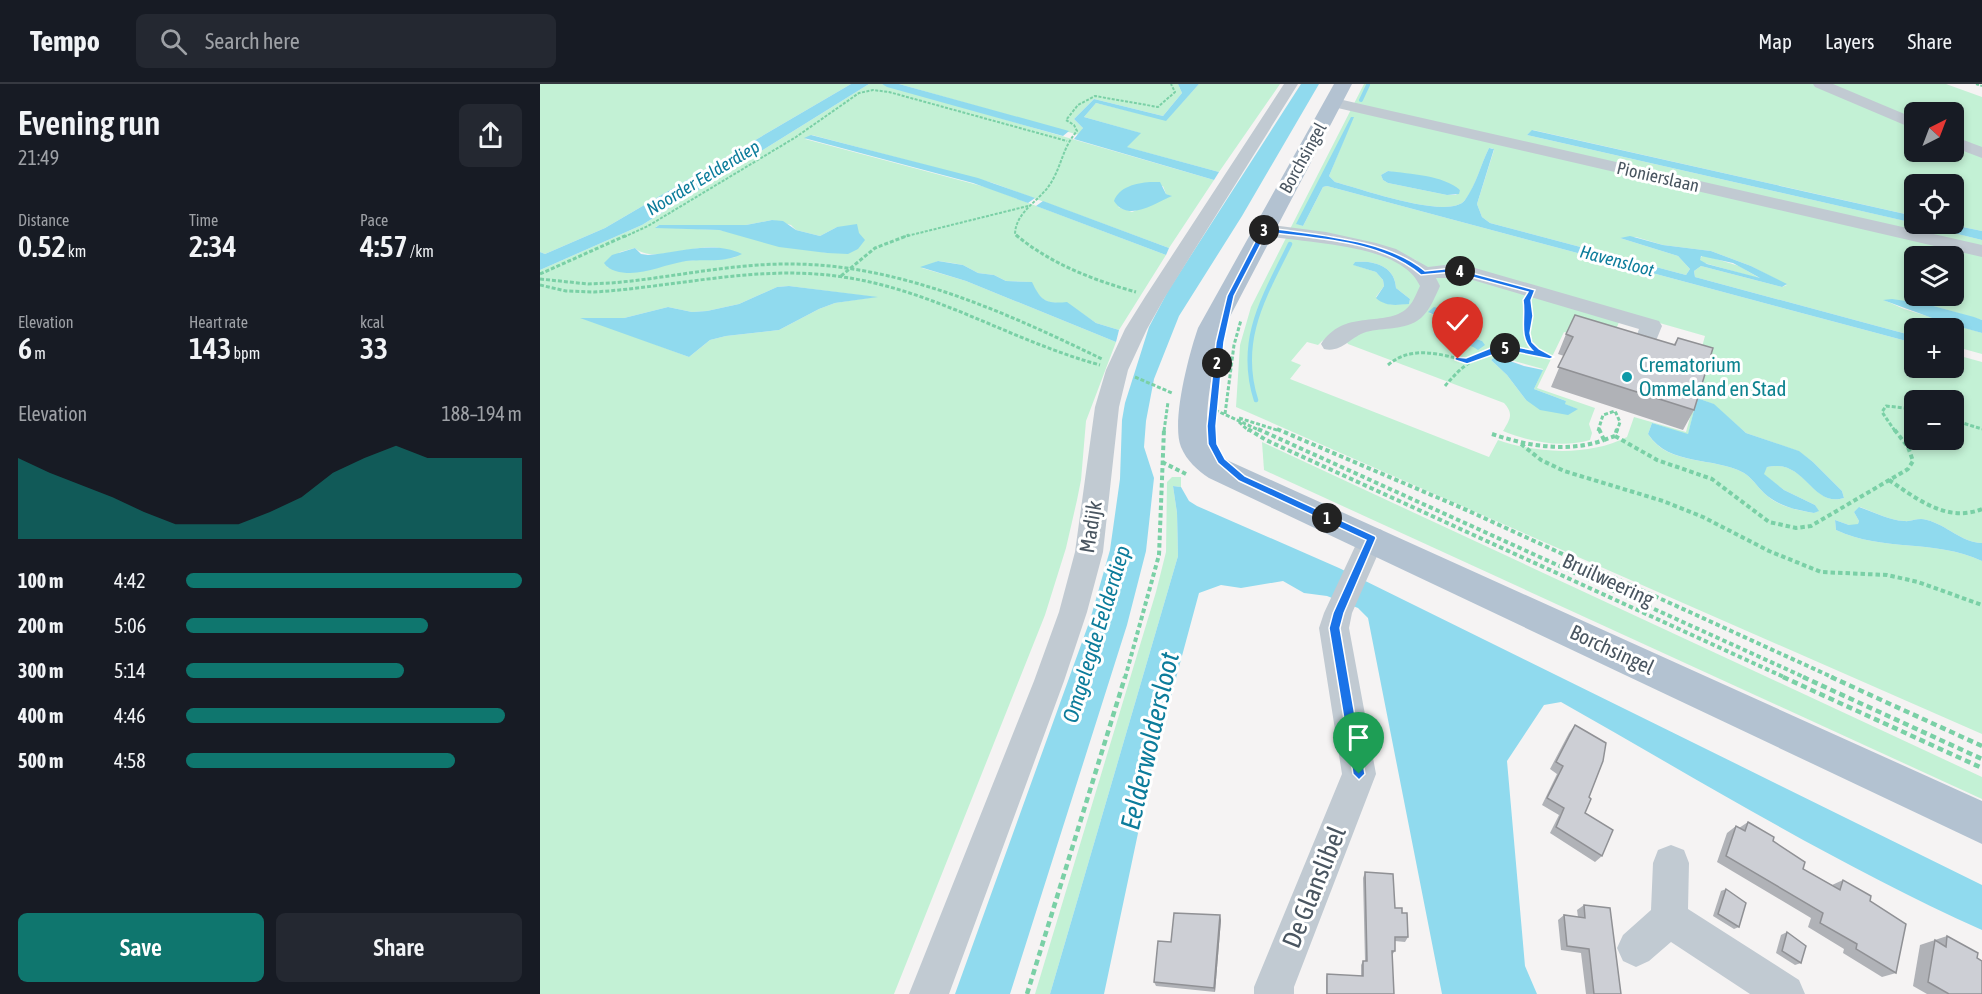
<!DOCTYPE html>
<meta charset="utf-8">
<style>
:root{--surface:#171b24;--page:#242831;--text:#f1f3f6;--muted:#9ea1a6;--line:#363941;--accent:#0f766e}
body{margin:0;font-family:"Asap Condensed",sans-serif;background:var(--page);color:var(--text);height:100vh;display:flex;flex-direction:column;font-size:22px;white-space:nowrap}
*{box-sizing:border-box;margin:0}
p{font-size:20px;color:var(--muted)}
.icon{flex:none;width:33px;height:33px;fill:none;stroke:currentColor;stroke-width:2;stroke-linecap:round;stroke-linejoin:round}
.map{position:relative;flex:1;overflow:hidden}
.drawer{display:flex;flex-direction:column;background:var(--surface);width:540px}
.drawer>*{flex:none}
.needle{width:39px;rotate:42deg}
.fabs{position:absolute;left:1364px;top:18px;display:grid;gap:12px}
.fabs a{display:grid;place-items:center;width:60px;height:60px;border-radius:9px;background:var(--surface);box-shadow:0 3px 9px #0003;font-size:30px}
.pin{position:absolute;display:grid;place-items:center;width:51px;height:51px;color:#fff;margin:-62px -26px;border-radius:50% 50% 50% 0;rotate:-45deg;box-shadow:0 0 6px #0007}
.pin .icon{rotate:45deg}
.km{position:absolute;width:30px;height:30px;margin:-15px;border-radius:50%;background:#222;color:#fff;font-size:16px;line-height:30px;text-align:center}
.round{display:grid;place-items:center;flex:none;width:63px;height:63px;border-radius:9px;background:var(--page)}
.head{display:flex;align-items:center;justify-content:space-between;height:102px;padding:0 18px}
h1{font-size:33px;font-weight:600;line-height:45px}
.stats{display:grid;grid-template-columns:repeat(3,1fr);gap:9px;height:102px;padding:6px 18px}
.stats div{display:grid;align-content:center}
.stats b{font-size:30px;font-weight:600}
.stats small{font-size:16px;font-weight:400}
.stats p{font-size:16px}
.chart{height:168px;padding:12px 18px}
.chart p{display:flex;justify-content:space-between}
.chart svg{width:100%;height:108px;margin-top:6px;fill:var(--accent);opacity:.7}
.primary-button{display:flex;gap:12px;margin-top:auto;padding:12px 18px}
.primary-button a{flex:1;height:69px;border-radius:9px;background:var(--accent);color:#fff;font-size:24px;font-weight:600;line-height:69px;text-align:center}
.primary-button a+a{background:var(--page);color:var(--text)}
ul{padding:0 18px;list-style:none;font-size:20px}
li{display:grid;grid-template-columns:96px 72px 1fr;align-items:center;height:45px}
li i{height:15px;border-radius:8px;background:var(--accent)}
header{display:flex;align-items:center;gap:36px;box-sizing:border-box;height:84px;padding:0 30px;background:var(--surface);border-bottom:2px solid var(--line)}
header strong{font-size:28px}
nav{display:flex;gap:33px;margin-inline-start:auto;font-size:21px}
.search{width:420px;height:54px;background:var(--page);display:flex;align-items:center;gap:15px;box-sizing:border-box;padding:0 21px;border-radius:9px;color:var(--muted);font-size:22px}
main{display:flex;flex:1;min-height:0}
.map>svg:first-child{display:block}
.green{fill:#c3f1d5;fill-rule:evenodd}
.water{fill:#90daee;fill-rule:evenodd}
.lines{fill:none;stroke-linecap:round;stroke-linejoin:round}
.stream-far1{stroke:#90daee;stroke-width:4}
.stream{stroke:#90daee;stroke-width:4.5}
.path-far3{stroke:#7ad0a6;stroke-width:2;stroke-dasharray:3 1.5;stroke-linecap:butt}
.path-far2{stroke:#7ad0a6;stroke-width:3;stroke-dasharray:4 2;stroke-linecap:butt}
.path-far1{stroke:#7ad0a6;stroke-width:4;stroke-dasharray:4.5 3;stroke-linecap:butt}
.path{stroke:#7ad0a6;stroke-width:4.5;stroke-dasharray:6 4;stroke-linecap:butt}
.minor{fill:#c1cad2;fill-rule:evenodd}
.major{fill:#b3c2d1;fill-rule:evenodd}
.wall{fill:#b0b2b7}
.shaded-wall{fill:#909195}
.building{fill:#cdcfd5;stroke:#909195;stroke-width:1.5}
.route{fill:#1a73e8;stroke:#fff;stroke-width:1.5}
.culture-dot{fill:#0f9aa8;stroke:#fff;stroke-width:2}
.labels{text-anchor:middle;stroke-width:6;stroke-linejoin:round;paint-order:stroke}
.far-street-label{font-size:18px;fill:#4a5661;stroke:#fff}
.far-water-label{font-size:18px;font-style:italic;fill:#0c7c9b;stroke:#fff}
.culture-label{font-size:21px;fill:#0d838f;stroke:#fff;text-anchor:start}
.street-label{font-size:21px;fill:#4a5661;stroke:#fff}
.water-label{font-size:22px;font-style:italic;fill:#0c7c9b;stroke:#fff}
.near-street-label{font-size:26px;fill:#4a5661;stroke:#fff}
.near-water-label{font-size:27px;font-style:italic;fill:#0c7c9b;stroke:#fff}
</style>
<header>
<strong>Tempo</strong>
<div class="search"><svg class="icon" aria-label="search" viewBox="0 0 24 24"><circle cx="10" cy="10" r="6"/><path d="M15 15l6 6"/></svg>Search here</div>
<nav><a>Map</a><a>Layers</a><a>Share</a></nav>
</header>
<main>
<section class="drawer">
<div class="head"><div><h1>Evening run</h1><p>21:49</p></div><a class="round"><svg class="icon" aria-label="share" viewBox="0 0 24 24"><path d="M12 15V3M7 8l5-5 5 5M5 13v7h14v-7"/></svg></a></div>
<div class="stats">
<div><p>Distance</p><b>0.52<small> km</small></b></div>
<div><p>Time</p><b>2:34</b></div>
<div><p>Pace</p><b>4:57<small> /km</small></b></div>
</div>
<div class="stats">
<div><p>Elevation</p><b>6<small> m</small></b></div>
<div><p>Heart rate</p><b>143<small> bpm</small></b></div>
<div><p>kcal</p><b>33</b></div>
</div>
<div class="chart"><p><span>Elevation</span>188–194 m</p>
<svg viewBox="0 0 160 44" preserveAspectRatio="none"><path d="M0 44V11L10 17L20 22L30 27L40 33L50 38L60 38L70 38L80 33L90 27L100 17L110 11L120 6L130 11L140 11L150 11L160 11V44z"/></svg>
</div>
<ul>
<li><b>100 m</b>4:42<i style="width:100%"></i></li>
<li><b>200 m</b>5:06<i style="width:72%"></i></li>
<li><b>300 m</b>5:14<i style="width:65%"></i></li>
<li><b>400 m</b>4:46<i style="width:95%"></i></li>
<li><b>500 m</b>4:58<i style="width:80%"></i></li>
</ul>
<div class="primary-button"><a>Save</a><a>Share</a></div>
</section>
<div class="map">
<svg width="1442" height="910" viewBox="0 0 1442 910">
<rect width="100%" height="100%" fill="#f5f3f3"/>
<g class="green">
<polygon points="0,0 311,0 65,144 5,170 0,168"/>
<path d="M329,0h13l332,96 -45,68 -176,-65 -181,-48 -7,4 184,49 177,67 -47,75 -23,-7 -29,-20c-21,1 -26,-2 -36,-21l-25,-1 -12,-6 -16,-2 -15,-8 -11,-2 -14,-2 -16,7 44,13 150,61 -30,79 -5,59 -4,20 -11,48 -21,67 -151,379h-354v-724l102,-45zM623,102l3,8 5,2 -39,16 -14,-5zM232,136l19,5 5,5 24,6 17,-9 -10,26 -108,-23 -63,-3 3,-2h87zM95,164c18,17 63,-7 89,1 4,2 8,6 12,8 -17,3 -36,2 -52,4 -26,4 -51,17 -77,6l13,-15zM249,202l85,11 -39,6 -16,6 -40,21 -53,6 -16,4 -21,17 -105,-39h40l44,-11 24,5 15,-1 32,-7 38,-17z"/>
<polygon points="359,0 638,0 642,9 623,32 554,15 534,35 543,44 539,51"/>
<polygon points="659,0 740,0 679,88 586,63 600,49 544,33 556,19 626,36"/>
<path d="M824,0h582l36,13v134l-34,-7h5v-40h-39v32l-381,-86 -6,5 383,87 72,18v80l-56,-16 -42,-4 20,9 78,24v21l-29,-8v-18h-39v8l-219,-59 -1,-6 7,-5 81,21 5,-2 -36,-19 -40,-15 -48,-6 -27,-8 -16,1 58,18 12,13 -4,6 -196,-52 -8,-6 -5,-13 17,-54 -2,-2h-3c-8,16 -13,38 -24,52 -15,21 -106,-12 -130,-18l-6,-6 24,-59 -56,107 6,2 20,-39 4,-1 587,157v25h39v-14l29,8v181c-22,-1 -35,-18 -55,-23 -9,-3 -15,2 -23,1 -16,-1 -30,-9 -44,-14l-6,5 5,9 -1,4h-9l-14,-5 1,10c47,22 99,9 146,31v173l-746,-327 4,-62 11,-38 36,-71c41,6 111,9 136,46 -3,43 -44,35 -73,44 -13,3 -23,10 -32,19l-11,-3 -16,19 10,4 -11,14 199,78 9,-17c39,14 92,16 129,-3l7,-20 52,15 18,-65 -7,-2 8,-29 -234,-67 -46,-1 -9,-8 -25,-10 -101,-21zM1374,28h39v40h-39zM848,87l55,11 17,8 -4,5h-9l-59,-12 -5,-3 -2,-5zM1374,172h39v40h-39zM815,178c19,-2 40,4 41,26l14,11 -1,5c-13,0 -23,3 -33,-7l8,-11 -1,-6 -7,-8 -22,-7zM1157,314l16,6 33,29 52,18 15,11 29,29 2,7c-32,10 -38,-40 -77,-31l-4,7 21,16 31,15 3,6 -4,2c-19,-3 -37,-7 -50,-20 -7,-7 -12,-15 -20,-20 -31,-17 -75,-6 -96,-39l4,-11 36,12zM1374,316h39v40h-39z"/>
<polygon points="1163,171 1199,182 1221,195 1161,178 1159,175"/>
<path d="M909,189l171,47 -11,25 -45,-13 -27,56 58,20 -6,16 3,9 -2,7c-28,8 -60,2 -87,-9 7,-12 11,-17 1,-28l-156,-59 -2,-3 3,-4 25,-8 21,-2 36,-50zM895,223l23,2 7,6 -9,13 2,4 24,9 -9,4 -30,-3 -7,-14 5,-10 -12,-5zM956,272l47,13 -9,20 32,12 -2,3 13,5 -51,-9 -19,-25 -16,-15z"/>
<polygon points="722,358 1442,693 1442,715 724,386"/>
<polygon points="632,393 641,393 641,403 633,402 637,429 638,472 510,910 495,910 616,508 626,468 627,398"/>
</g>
<g class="water">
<polygon points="311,0 329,0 102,141 0,186 0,168 5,170 65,144"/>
<polygon points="342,0 359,0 529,47 523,52 347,3"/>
<polygon points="638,0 659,0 626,37 556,19 544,33 601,49 587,63 679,88 674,96 534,55 543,44 534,35 554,15 623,32 642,9"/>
<polygon points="761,0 779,0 702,132 639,232 614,295 606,337 604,363 614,394 606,467 587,541 470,910 415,910 550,536 570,466 580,395 582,336 585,319 609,243 628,207"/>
<path d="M811,33h3l-25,59 6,6c24,6 115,39 130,18 11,-15 16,-36 24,-52l5,1 -17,55 5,13 8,6 196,52 4,-6 -12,-13 -58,-18 10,-2 33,9 48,6 40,15 36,18 -5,3 -81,-21 -7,5 1,6 219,59v7l-587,-157 -4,1 -20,39 -7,-2zM1161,172l32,7 27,15 -53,-14 -7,-4z"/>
<polygon points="992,46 1374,132 1374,139 987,51"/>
<polygon points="271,51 438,94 495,114 488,119 433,99 264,54"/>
<path d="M848,87c22,3 55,4 72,19l-1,4 -12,1 -59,-12 -5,-3 -2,-5z"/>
<path d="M610,98h10l6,12 6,2c-17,7 -44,27 -58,5 5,-14 22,-18 36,-19z"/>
<polygon points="503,117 629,164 626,171 496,122"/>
<polygon points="232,136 243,137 256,146 280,152 297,143 317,140 319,149 325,156 318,165 308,170 287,169 239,163 179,146 115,144 119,141 206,141"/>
<polygon points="1377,140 1408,140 1442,147 1442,156"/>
<path d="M95,164l6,6 7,1c30,-2 65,-15 94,-1 -17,9 -38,5 -56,7 -19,3 -38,12 -56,12 -9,0 -21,-2 -26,-10l8,-8z"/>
<path d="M398,177l25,4 15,8 16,2 12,6 26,1c9,19 14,22 35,20l29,21 23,7 -3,12 -150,-61 -46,-14z"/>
<path d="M815,178c19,-2 40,4 41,26l14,11 -1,5c-13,1 -23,3 -33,-6l8,-12 -1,-6 -7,-8 -23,-7z"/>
<polygon points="249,202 338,213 295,219 279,225 239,246 186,252 170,256 149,273 40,234 84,234 128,223 152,228 167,227 199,220 237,203"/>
<polygon points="1352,215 1386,220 1434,233 1442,236 1442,249 1403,238 1343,216"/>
<path d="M894,223l28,4 3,4 -8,13 1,4 24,9 3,4 -7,5c-13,-11 -35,-1 -44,-16l7,-16 -13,-6z"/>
<polygon points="956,272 984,282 1003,286 994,305 1026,317 1025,320 1038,325 1028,331 1000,326 986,316 967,291 951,276"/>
<path d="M1157,314l17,6 32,29 53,18 14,11 29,29 2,7c-33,10 -38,-40 -77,-31l-3,7 20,16 31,15 4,6 -5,2c-18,-3 -36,-7 -50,-20 -7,-7 -12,-15 -20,-20 -31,-17 -74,-6 -96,-39l4,-11 36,11z"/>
<path d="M633,402l8,1 8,14 8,5 142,62 643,317v45c-145,-65 -283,-150 -421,-228l-17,3 -37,56 18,205 12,28h-95l-74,-376 -10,-10 -31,-12 -23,-3 -21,-12 -42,7 -20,-3 -22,8 -47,174 -48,227h-54l128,-438 -1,-43z"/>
<path d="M1319,423c15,5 29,13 45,14 8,1 14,-4 23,-1 20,5 33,22 55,23v18c-47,-22 -99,-9 -146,-31l-1,-10 14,5 9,-1 1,-3 -5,-9z"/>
</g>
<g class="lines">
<polyline class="stream-far1" points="821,16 828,1"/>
<path class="stream" d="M716,316c-19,-60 8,-103 34,-156"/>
<g class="path-far3">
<polyline points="1436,0 1442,2"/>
<polyline points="84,153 108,142 256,53 319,9 333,6 349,8 527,57"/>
<polyline points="363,153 488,122"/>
<path d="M478,153l-3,-3c1,-24 26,-33 37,-53 10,-17 11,-34 25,-50l-3,-6 -8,-5 12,-15 17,-9 63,11 17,-15 -4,-8"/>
</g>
<g class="path-far2">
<path d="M476,151c35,29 77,45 120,57"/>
<polyline points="0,190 87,151"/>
<polyline points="301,192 335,164 369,151"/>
<path d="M0,195l48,5 23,-1c59,-5 117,-19 176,-19 110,-1 218,48 315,95"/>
<path d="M0,201l26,6 28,1c83,-5 165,-28 249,-15 91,13 169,64 257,88"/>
<path d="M987,221c2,18 -3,34 12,47"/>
<path d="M848,281c23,-20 52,-11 79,-4"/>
<polyline points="595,293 632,309"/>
<path d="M905,302c32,-39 58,-41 105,-30"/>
<polyline points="675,326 721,347"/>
<polyline points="685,330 694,261 701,236"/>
<polyline points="699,334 740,347"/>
<polyline points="1413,336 1442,345"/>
<polyline points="699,338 709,347"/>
<polyline points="624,347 628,318"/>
<polyline points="1058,347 1063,331 1075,327 1080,338 1077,347"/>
<polyline points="1355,347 1342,328 1346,322 1374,325"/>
</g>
<g class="path-far1">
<polyline points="708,345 726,356 1246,594"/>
<polyline points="718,345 1266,594"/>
<polyline points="737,345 922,424 1294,594"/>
<polyline points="1059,345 1064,356"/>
<path d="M952,350c36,12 75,19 112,6"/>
<polyline points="1075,352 1117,376 1172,395 1229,438 1256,444 1271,442 1368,385 1373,377 1368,363 1354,345"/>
<polyline points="1064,356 1075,352 1077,345"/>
<polyline points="981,360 1001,376 1024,387 1123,417 1163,433 1229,467 1281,488 1347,491 1378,498 1442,521"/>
<polyline points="622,378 646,390"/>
<path d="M1349,396c28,19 58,43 93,29"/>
<polyline points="585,594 619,471 624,345"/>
</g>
<g class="path">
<polyline points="1243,593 1442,684"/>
<polyline points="1263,593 1442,675"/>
<polyline points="1291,593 1442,662"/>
<polyline points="487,910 585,593"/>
</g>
<g class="minor">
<polygon points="744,0 758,0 625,213 607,245 588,286 579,323 563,468 547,528 524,597 409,910 369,910 494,597 519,528 535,468 555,323 566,286 585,245 605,213"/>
<polygon points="1273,0 1293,0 1374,34 1374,45 1275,3"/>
<polygon points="794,14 1442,161 1442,173 789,22 786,19"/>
<polygon points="1413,52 1442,63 1442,74 1413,63"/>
<path d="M724,140l62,8 50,11 20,6 32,18 25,-3 22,4 184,53 3,5 -9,22 -8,2 -8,-2 -3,-5 5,-14 -173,-51h-30l4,8c-5,11 -10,24 -19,32 -16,13 -37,9 -55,14 -16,5 -24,21 -42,17l-3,-5c23,-35 61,-17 84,-34 8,-6 11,-16 15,-24 -20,-45 -121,-42 -163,-52l-2,-4 2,-4z"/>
<polygon points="832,443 842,446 845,454 812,529 809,544 836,690 754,903 754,910 714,910 714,903 802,690 779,544 784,529 819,454 822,446"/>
<polygon points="1131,761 1144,766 1149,779 1148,825 1259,896 1265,910 1210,910 1131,858 1109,877 1096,883 1083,877 1077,864 1083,851 1111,826 1113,779 1118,766"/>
</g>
<path class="major" d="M794,0h18l-128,244c-9,26 -23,90 -14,116 3,8 14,14 21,18l751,339v43l-773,-366c-12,-8 -22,-17 -28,-31 -10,-25 8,-93 17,-119z"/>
</g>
<g class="wall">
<polygon points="1026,250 1134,260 1138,254 1154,326 1143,346 1011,303 1024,272 1018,270"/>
<polygon points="1035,641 1049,713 1045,729 1062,772 1055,778 1010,749 1019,731 1002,721 1017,690 1010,685 1029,649"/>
<polygon points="1208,738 1233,757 1263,785 1292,801 1303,796 1330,817 1356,889 1342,893 1303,869 1304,865 1268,843 1271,834 1177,778 1187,749 1196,742 1199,744"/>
<polygon points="825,788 855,824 862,829 868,853 865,858 855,857 855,867 852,871 854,910 786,910 786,894 787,890 821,892 821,881 823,877 825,877 823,794"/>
<polygon points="1186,805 1199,843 1194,845 1173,832 1181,807"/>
<polygon points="1044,821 1081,910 1046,910 1041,869 1021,866 1018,836 1024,831 1038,833 1037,826"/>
<polygon points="681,836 675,908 616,902 614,898 631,858"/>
<polygon points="1247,848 1261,879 1255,881 1236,869 1241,851"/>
<polygon points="1407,852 1437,874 1442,910 1387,910 1373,902 1380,861"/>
</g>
<polygon class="shaded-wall" points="680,831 681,836 675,908 674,904"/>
<g class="building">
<polygon points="1035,231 1135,261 1138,254 1173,264 1154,326 1018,283 1033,253 1026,250"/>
<polygon points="1035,641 1066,659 1063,677 1049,713 1051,715 1045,729 1073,746 1062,772 1016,743 1024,724 1007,714 1023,682 1016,678"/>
<polygon points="1208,738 1234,753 1233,757 1265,778 1263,785 1300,806 1303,796 1331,812 1330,817 1366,840 1356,889 1316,865 1317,860 1280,839 1283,829 1186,772 1196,742 1205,747"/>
<polygon points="825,788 853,790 855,824 862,824 862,829 867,829 868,853 855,853 855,867 852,867 854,910 787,910 787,890 823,892 823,877 827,877"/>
<polygon points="1186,805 1206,819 1199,843 1178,830"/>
<polygon points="1044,821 1070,824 1081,910 1054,910 1049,865 1027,862 1024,831 1045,834"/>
<polygon points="634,829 680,831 674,904 614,898 618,857 631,858"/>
<polygon points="1247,848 1266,862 1261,879 1242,867"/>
<polygon points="1407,852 1438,869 1437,874 1442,877 1442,910 1409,910 1388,898 1395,856 1406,863"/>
</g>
<path class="route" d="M724,143c50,8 121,11 161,44l28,-3 82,22 -4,10 2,16 -3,17 2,9 7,7 15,8 -4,2 -44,-9 -39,14 -12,-4v-3l11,1 27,-11 13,-2 26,5c-14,-14 -6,-32 -9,-50l5,-8 -75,-20 -32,3c-41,-35 -104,-36 -154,-43l-33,64 -10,46 -8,84 1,18 8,15 20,17 130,60 1,2 -32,75 -4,15 25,146 -6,6 -6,-6 -24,-146 4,-15 33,-73 -127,-59 -21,-18 -10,-19 -1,-18 9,-84 11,-46 34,-66z"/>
<circle class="culture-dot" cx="1087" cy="293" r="6"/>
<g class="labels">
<g class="far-street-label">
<text transform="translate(763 74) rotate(-61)" y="6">Borchsingel</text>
<text transform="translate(1118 93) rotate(13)" y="6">Pionierslaan</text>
</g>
<g class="far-water-label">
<text transform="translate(163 94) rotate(-31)" y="6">Noorder Eelderdiep</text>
<text transform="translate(1077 177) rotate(15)" y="6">Havensloot</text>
</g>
<g class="culture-label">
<text x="1099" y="288">Crematorium<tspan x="1099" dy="24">Ommeland en Stad</tspan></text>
</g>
<g class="street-label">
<text transform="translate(551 443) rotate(-81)" y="7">Madijk</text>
<text transform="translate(1068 496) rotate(25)" y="7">Bruilweering</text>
<text transform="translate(1072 566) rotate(25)" y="7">Borchsingel</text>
</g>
<g class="water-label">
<text transform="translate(556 550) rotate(-73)" y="8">Omgelegde Eelderdiep</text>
</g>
<g class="near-street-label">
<text transform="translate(774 803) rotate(-68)" y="9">De Glanslibel</text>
</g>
<g class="near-water-label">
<text transform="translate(610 657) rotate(-77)" y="9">Eelderwoldersloot</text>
</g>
</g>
</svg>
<div class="fabs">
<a><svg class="needle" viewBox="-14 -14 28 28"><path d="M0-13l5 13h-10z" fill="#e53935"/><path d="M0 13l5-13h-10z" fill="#9ea1a6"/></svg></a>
<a><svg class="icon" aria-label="locate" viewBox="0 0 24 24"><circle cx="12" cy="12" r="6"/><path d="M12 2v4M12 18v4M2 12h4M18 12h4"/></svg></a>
<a><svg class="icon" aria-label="layers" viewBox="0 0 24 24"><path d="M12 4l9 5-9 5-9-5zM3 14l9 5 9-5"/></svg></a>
<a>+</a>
<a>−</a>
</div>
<div class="pin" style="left:819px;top:690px;background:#1e9e55"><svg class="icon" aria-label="arrive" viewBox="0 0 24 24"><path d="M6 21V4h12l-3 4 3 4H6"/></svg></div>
<div class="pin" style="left:918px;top:275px;background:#d93025"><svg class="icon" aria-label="check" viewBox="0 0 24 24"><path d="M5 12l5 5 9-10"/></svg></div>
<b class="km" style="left:787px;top:434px">1</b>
<b class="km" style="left:677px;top:279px">2</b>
<b class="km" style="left:724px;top:146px">3</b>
<b class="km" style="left:920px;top:187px">4</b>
<b class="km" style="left:965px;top:264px">5</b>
</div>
</main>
